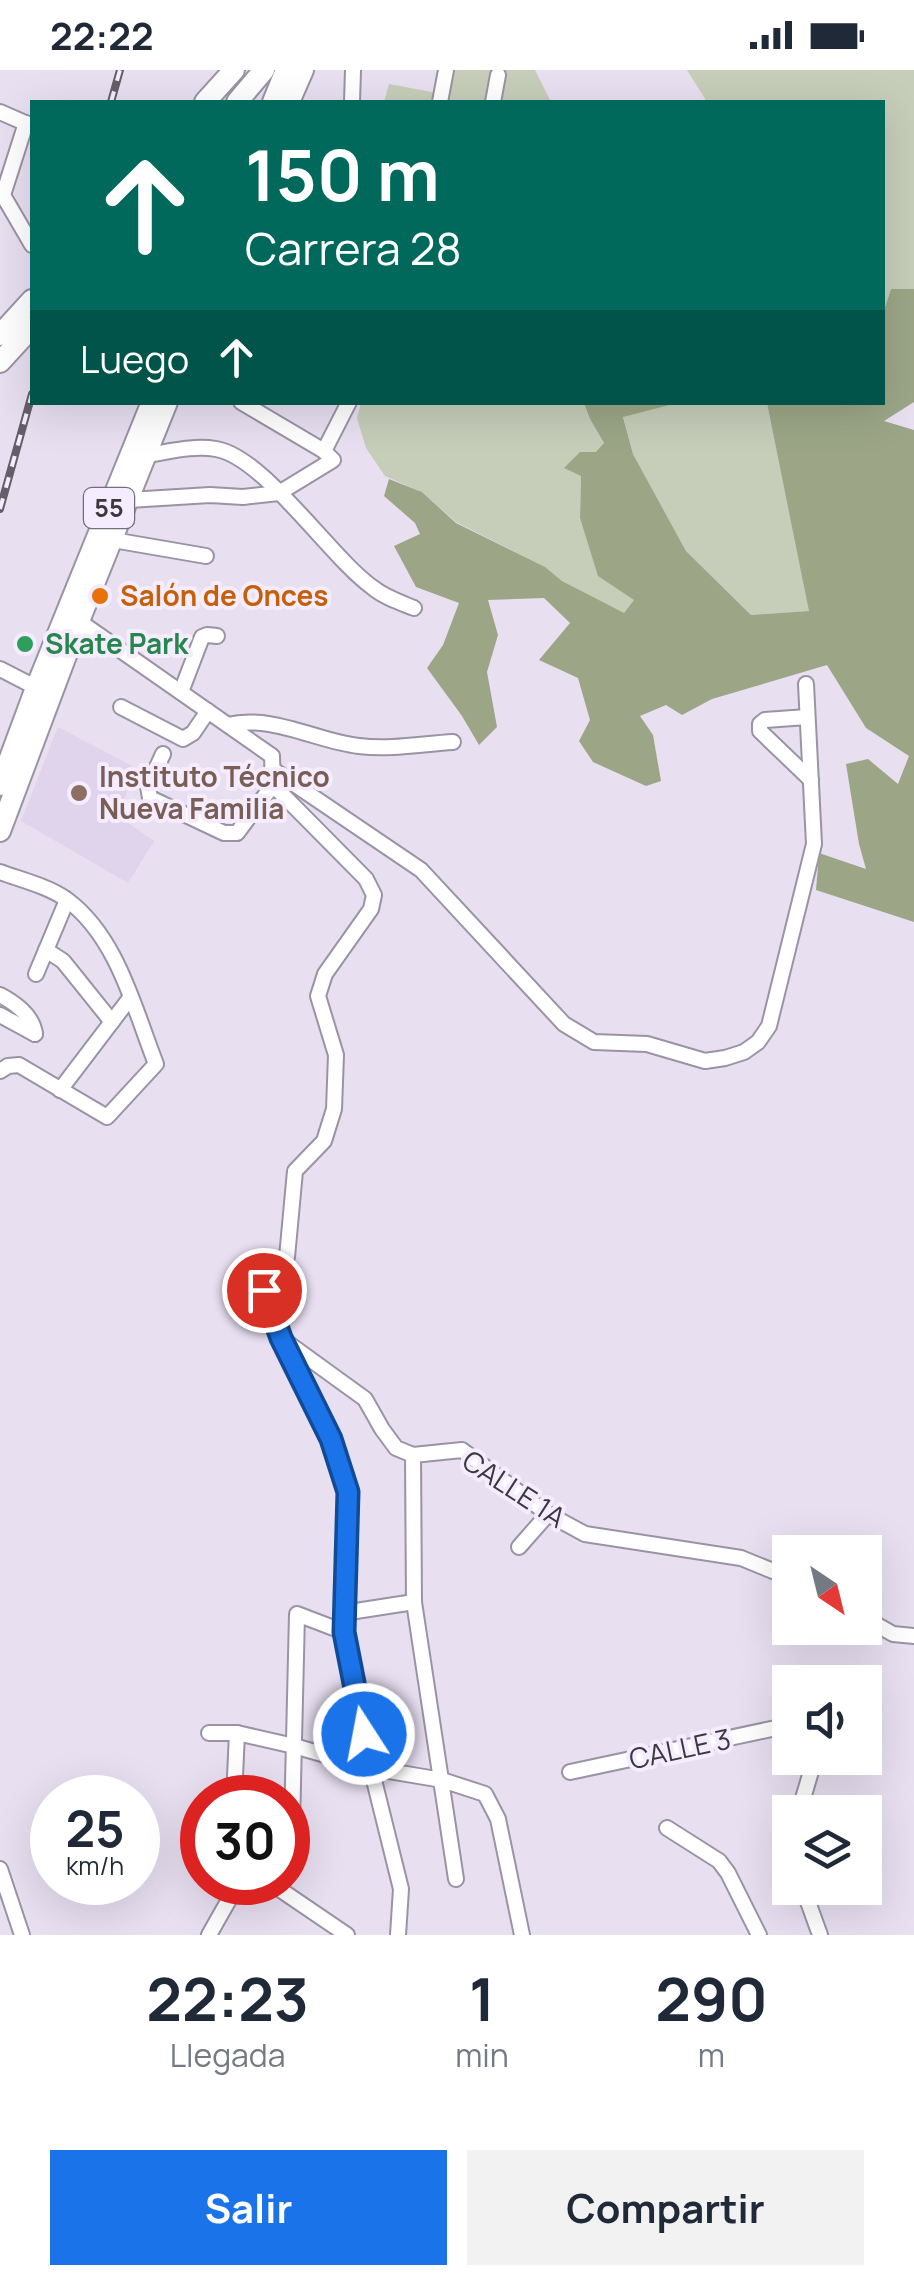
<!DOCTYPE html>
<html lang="es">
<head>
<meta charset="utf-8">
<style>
  body { margin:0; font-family:Manrope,sans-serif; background:#f2f2f3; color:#1f2937; height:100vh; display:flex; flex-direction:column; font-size:38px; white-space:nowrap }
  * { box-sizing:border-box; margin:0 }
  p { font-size:32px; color:#747a83 }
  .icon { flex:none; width:55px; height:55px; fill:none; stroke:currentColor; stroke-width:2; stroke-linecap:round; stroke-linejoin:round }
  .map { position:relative; height:1865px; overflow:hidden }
  .side { display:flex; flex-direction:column; background:#fff; flex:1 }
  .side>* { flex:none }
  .hud { position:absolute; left:30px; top:30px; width:855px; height:305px; border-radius:0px; box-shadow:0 10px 40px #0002; background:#00695c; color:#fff; overflow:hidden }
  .needle { width:65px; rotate:145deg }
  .tools { position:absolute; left:772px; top:1465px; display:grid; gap:20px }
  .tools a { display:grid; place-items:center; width:110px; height:110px; border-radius:0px; background:#fff; box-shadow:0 10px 40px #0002; font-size:50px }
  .speed { position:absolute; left:30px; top:1705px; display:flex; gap:20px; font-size:50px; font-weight:700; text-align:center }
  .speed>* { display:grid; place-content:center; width:130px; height:130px; border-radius:50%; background:#fff; box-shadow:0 10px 40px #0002; line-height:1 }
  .speed small { font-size:25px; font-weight:400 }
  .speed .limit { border:15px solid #d22; background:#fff; color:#111 }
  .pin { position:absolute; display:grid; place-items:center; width:85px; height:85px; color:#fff; margin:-42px; border:5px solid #fff; border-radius:50%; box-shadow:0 2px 10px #0007 }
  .me { position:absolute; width:110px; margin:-55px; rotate:349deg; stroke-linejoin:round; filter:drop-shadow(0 0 8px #0008) }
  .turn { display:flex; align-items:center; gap:35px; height:210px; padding:0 50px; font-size:45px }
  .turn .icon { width:130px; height:130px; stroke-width:2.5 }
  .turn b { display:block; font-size:70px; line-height:85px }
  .then { display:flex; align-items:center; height:95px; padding:0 50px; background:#0003; gap:20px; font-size:38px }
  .eta { display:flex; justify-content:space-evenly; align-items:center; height:170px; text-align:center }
  .eta b { font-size:60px; font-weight:700; line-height:70px }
  .primary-button { display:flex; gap:20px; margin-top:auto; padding:20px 50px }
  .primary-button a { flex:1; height:115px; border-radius:0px; background:#1a73e8; color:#fff; font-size:40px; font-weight:700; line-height:115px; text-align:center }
  .primary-button a+a { background:#f2f2f3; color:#1f2937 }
  .status { display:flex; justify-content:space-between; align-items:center; height:70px; padding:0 50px; background:#fff; direction:ltr }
  .status svg { height:28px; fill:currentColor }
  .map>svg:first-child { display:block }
  .built { fill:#e0d4ed }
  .green { fill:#c6cdb9 }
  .forest { fill:#9ca687 }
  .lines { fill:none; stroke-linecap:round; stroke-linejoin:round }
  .minor-casing { stroke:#9b93a4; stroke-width:18 }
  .highway-casing { stroke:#9b93a4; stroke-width:24 }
  .minor { stroke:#fff; stroke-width:14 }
  .highway { stroke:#fff; stroke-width:20 }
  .rail-casing { stroke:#635e68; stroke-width:8 }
  .rail { stroke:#f5ecff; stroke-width:4; stroke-dasharray:11; stroke-linecap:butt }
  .route-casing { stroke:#114b97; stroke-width:25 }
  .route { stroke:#1a73e8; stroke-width:18 }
  .food-dot { fill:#e8710a; stroke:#f5ecff; stroke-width:4 }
  .leisure-dot { fill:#2e9e5b; stroke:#f5ecff; stroke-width:4 }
  .education-dot { fill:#8d6e63; stroke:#f5ecff; stroke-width:4 }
  .labels { text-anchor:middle; stroke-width:8; stroke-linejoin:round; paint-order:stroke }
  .shield { fill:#f5ecff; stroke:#736e79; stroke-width:2.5 }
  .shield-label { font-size:25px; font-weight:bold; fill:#3b383f }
  .food-label { font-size:28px; font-weight:bold; fill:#c56008; stroke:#f5ecff; text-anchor:start }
  .leisure-label { font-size:28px; font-weight:bold; fill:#27864d; stroke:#f5ecff; text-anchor:start }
  .education-label { font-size:28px; font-weight:bold; fill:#785e54; stroke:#f5ecff; text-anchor:start }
  .street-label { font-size:28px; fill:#3b383f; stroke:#f5ecff }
</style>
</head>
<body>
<div class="status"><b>22:22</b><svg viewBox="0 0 49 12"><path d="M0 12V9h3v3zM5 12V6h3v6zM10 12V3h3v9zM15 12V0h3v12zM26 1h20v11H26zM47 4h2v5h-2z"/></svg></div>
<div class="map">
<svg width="914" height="1865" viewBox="0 0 914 1865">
  <rect width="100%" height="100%" fill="#e8dff1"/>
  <path class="built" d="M58 657 136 698 118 746 154 771 128 813 21 751Z"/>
  <g class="green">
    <path d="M443 0H535L551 32H384L389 14 437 23Z"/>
    <path d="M680 0H914V219H891L883 243 882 32H707L687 0Z"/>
    <path d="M361 333H584L590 349 604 373 581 406 580 448 587 468 634 530 624 544 562 511 544 497 456 452 422 422 385 406 366 378 357 348Z"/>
    <path d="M677 333H767L810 541 751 545 686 481 633 384 623 346Z"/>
  </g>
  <path class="forest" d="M891 219H914V332L884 351 914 360V852L816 820 819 783 866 799 859 774 846 694 868 689 898 714 909 686 866 658 827 595 712 629 682 645 666 635 640 646 653 665 661 711 646 716 593 692 579 671 590 650 578 608 539 590 570 553 544 528 488 530 498 565 487 602 497 657 479 675 462 646 427 598 443 575 459 533 416 517 394 476 420 464 415 453 384 426 389 409 422 422 456 453 545 497 562 511 624 543 634 530 598 506 580 448 581 406 564 398 580 382H596L604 373 590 349 584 333H677L623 347 633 384 686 481 751 545 809 541 767 333 882 332 883 243Z"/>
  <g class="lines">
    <defs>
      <g id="minor">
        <path d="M352 32 353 0"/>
        <path d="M440 32 446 0"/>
        <path d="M493 32 498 5"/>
        <path d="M0 42 32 56"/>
        <path d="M0 120 32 175"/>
        <path d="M3 125 26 53"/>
        <path d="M324 381 349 332"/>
        <path d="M146 385C168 382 193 375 216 379 264 387 330 487 372 517 384 527 399 532 414 538"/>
        <path d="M129 430 210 425 243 427 279 423 333 390 324 381 241 332"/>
        <path d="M113 470 206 486"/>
        <path d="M73 547 272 686 273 715 366 809 374 825 371 839 325 904 318 926 336 985 334 1039 324 1071 295 1101 287 1187 264 1220 281 1268 331 1369 348 1422 344 1562 371 1698 401 1819 398 1865"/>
        <path d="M0 599 41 620"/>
        <path d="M181 622 202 567 207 565 217 566"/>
        <path d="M121 637 183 669 193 663 208 641"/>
        <path d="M807 647 765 650 760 654V661L811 710"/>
        <path d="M228 655C271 644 316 671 359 676 389 680 422 674 453 672"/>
        <path d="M163 684 148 717 150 728 224 763H237L273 715"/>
        <path d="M272 699 421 800 564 954 594 972 647 974 705 991 725 988 744 982 758 972 769 956 814 774 806 614"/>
        <path d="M0 802C22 810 47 816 66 829 117 866 134 938 156 994L107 1047 19 995 8 996 0 1001"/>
        <path d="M46 880 63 891 112 952"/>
        <path d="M36 904 67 830"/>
        <path d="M0 925C15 933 33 946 35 964"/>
        <path d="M0 945 35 964"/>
        <path d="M60 1020 130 928"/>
        <path d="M285 1271 365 1329 382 1359 396 1378 413 1385 462 1380 548 1444 585 1464 741 1488 790 1508"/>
        <path d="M413 1385 414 1532 456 1809"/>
        <path d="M519 1477 548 1444"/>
        <path d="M343 1543 414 1532"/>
        <path d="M865 1548 893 1564 914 1566"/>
        <path d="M209 1663H237L294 1676 371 1698 442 1710 485 1724 498 1749 522 1865"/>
        <path d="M570 1702 790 1655"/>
        <path d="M234 1728 237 1663"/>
        <path d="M799 1742 815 1688"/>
        <path d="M667 1758 719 1791 728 1803 759 1865"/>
        <path d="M192 1765 202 1772"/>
        <path d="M0 1799 22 1865"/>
        <path d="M288 1802 291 1798 297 1544 344 1562"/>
        <path d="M269 1812 347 1865"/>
        <path d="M803 1818 820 1865"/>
        <path d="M209 1865 239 1812"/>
      </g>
      <g id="highway">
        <path d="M205 32 234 0"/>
        <path d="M237 32 264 0"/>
        <path d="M273 32 286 0"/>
        <path d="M289 32 303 0"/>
        <path d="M0 265 32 230"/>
        <path d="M0 292 32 257"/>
        <path d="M0 715 36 618 152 332"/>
        <path d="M0 761 79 551 167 332"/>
      </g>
    </defs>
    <use href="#minor" class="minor-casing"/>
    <use href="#highway" class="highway-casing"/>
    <use href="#minor" class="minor"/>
    <use href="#highway" class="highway"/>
    <defs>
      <g id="rail">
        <path d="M111 32 120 0"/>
        <path d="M0 439 32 324"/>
      </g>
    </defs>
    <use href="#rail" class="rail-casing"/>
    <use href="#rail" class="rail"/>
  </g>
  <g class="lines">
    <defs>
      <path id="route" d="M264 1220 281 1268 331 1369 348 1422 344 1562 364 1664"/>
    </defs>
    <use href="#route" class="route-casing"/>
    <use href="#route" class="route"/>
  </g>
  <circle class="food-dot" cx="100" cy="526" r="10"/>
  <circle class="leisure-dot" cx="25" cy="574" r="10"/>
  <circle class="education-dot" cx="79" cy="723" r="10"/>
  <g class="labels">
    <rect class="shield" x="84" y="418" width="50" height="40" rx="8"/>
    <g class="shield-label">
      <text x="109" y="447">55</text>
    </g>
    <g class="food-label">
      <text x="120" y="536">Salón de Onces</text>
    </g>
    <g class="leisure-label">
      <text x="45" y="584">Skate Park</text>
    </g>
    <g class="education-label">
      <text x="99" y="717">Instituto Técnico<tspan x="99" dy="32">Nueva Familia</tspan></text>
    </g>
    <g class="street-label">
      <text transform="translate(514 1419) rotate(33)" y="10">CALLE 1A</text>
      <text transform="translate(680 1679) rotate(-12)" y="10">CALLE 3</text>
    </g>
  </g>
</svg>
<div class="tools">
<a><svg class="needle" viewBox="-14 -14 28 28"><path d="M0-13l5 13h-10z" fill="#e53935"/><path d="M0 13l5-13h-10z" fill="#747a83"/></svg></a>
<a><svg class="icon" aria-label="sound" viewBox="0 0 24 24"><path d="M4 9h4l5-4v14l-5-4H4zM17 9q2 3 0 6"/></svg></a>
<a><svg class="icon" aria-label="layers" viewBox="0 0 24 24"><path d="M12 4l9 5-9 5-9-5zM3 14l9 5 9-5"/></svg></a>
</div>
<div class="speed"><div>25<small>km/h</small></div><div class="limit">30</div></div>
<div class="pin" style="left:264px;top:1220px;background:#d93025"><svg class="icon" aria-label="arrive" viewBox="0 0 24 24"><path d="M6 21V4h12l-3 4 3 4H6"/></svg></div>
<svg class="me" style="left:364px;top:1664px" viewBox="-20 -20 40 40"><circle r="17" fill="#1a73e8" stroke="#fff" stroke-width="3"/><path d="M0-11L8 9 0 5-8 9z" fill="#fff"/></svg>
<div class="hud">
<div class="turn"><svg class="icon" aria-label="ahead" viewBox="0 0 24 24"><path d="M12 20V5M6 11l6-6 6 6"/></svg><div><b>150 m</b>Carrera 28</div></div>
<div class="then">Luego<svg class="icon" aria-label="ahead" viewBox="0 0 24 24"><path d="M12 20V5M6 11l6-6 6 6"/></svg></div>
</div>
</div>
<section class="side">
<div class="eta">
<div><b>22:23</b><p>Llegada</p></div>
<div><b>1</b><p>min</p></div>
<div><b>290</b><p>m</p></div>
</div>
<div class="primary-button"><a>Salir</a><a>Compartir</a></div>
</section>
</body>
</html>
